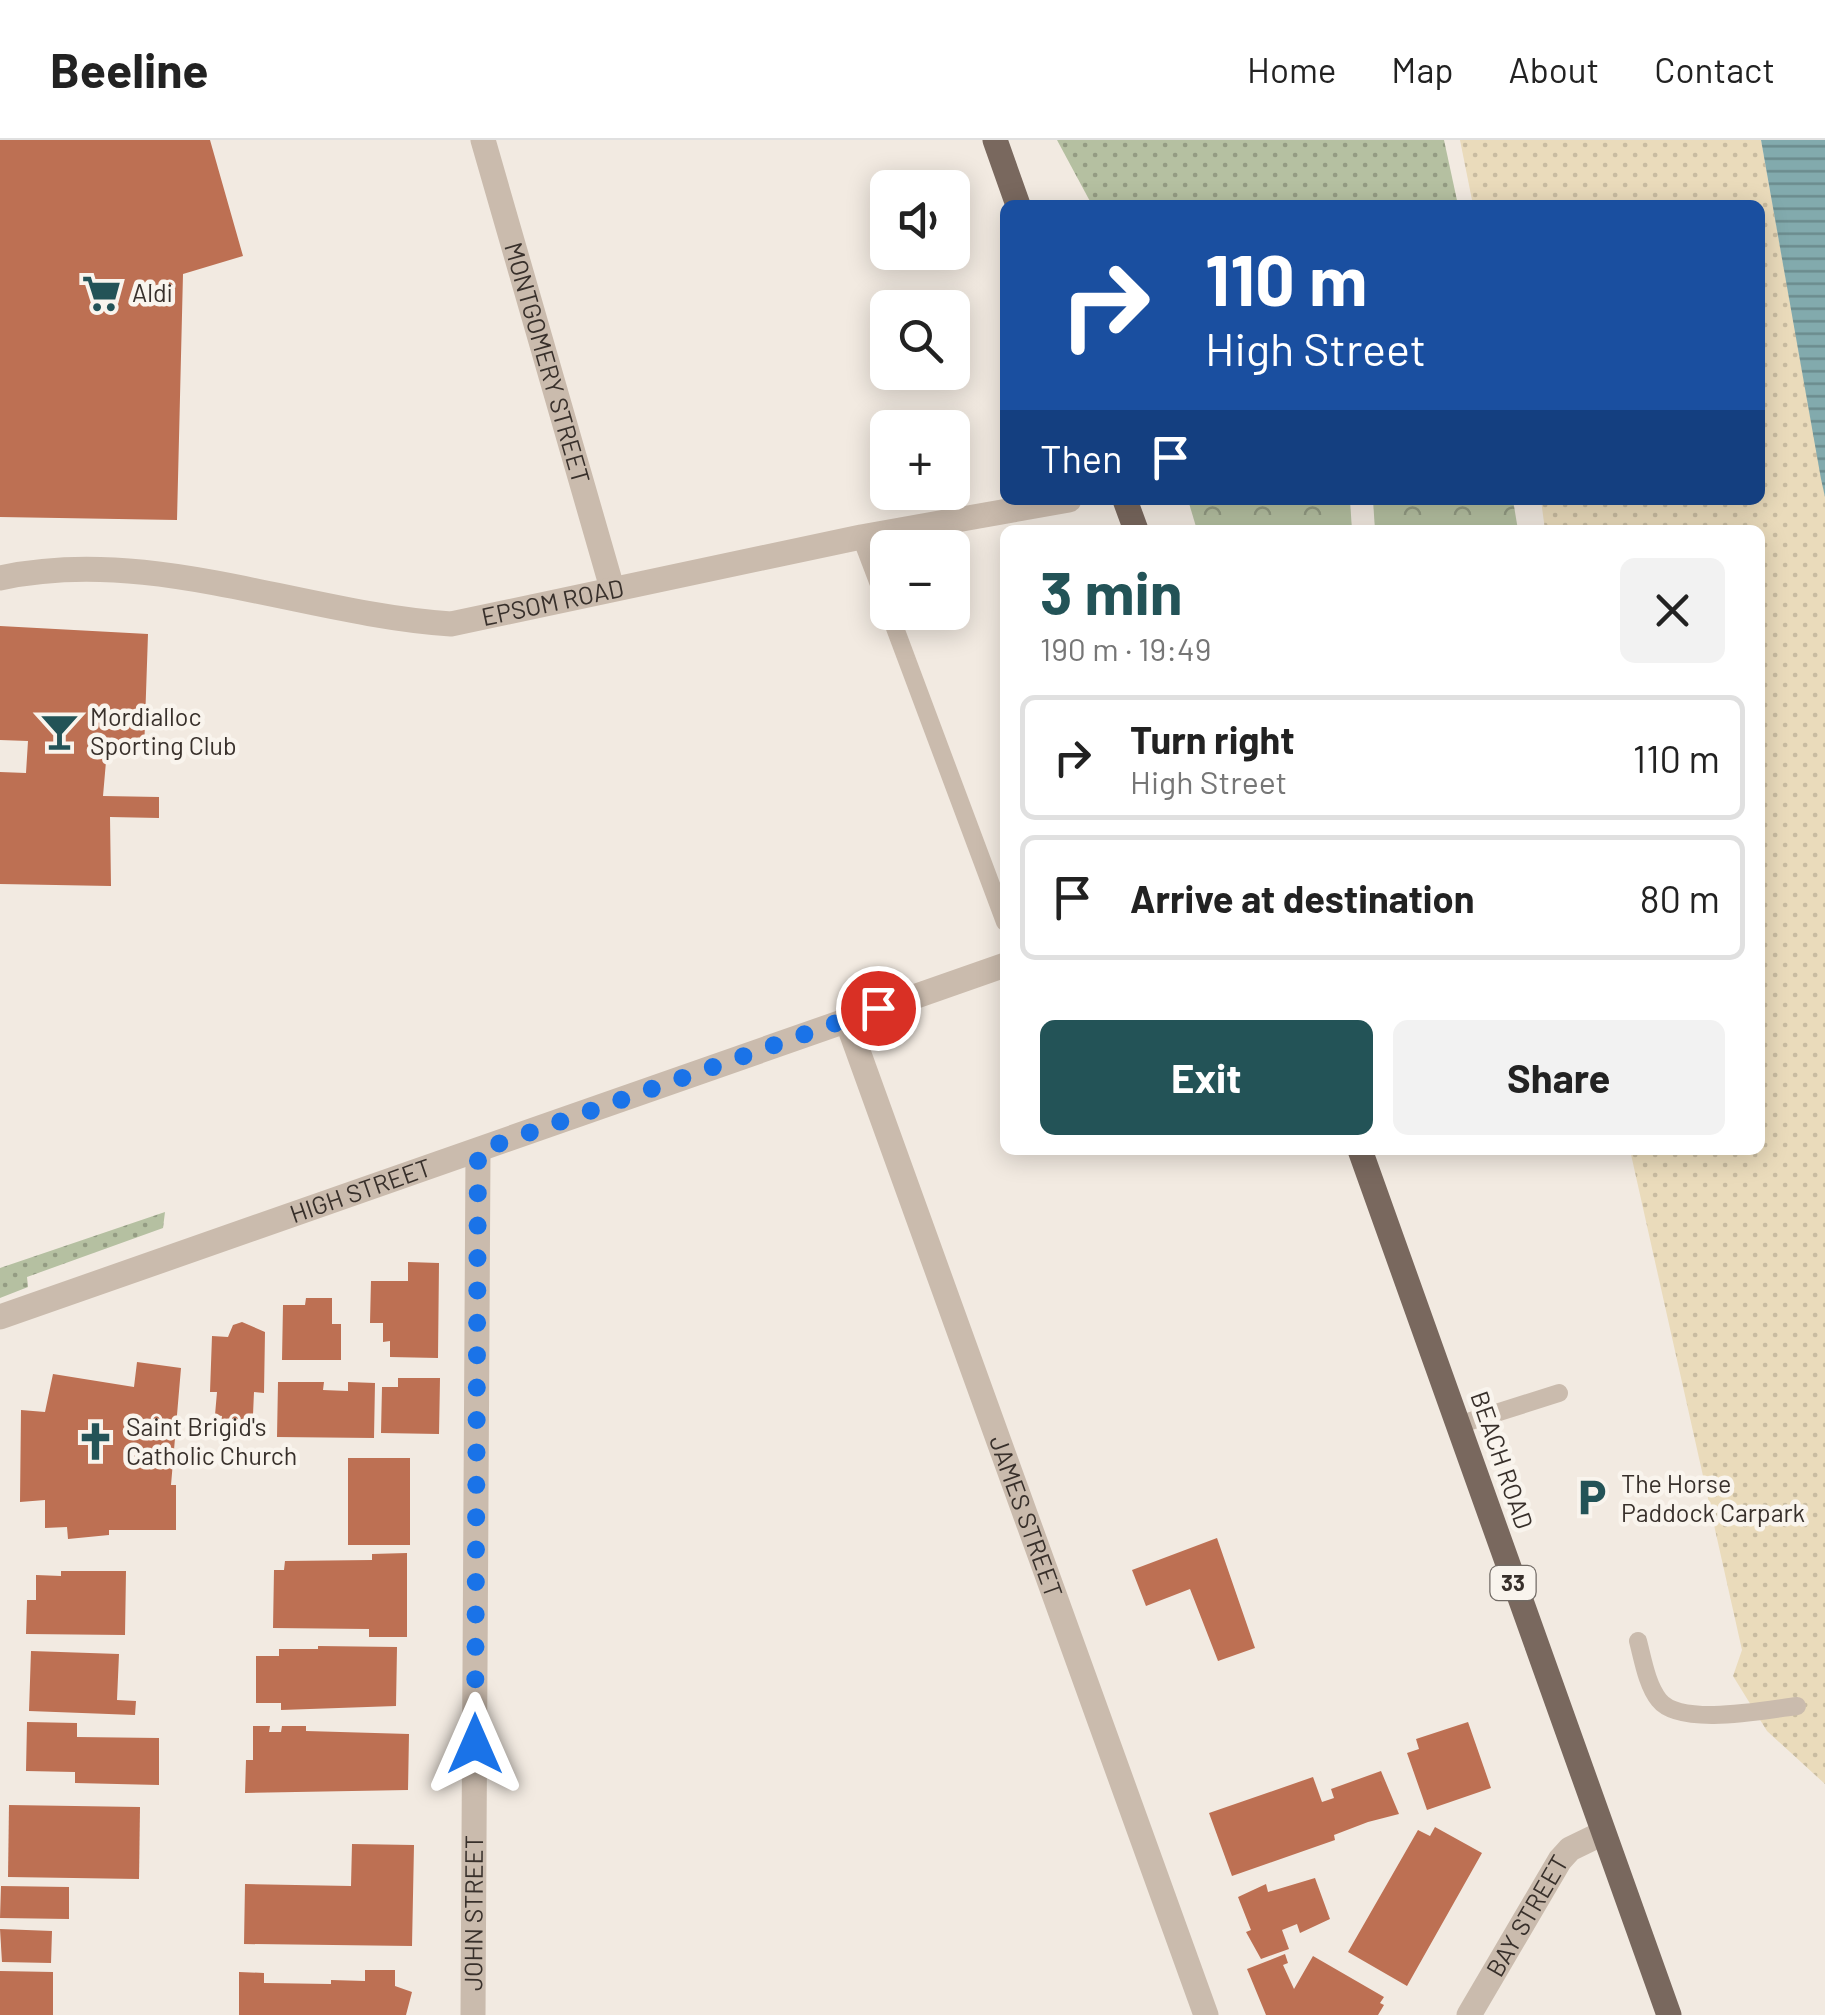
<!DOCTYPE html>
<html lang="en">
<head>
<meta charset="utf-8">
<style>
  body { margin:0; font-family:Barlow,sans-serif; background:#f2f2f2; color:#222; height:100vh; display:flex; flex-direction:column; font-size:38px; white-space:nowrap }
  * { box-sizing:border-box; margin:0 }
  p { font-size:32px; color:#767676 }
  .icon { flex:none; width:55px; height:55px; fill:none; stroke:currentColor; stroke-width:2; stroke-linecap:round; stroke-linejoin:round }
  .map { position:relative; flex:1; overflow:hidden }
  .panel { position:absolute; left:1000px; top:385px; width:765px; height:630px; display:flex; flex-direction:column; background:#fff; border-radius:15px; box-shadow:0 5px 25px #0003 }
  .panel>* { flex:none }
  .top-card { position:absolute; left:1000px; top:60px; width:765px; height:305px; border-radius:15px; box-shadow:0 5px 25px #0003; background:#1a4fa0; color:#fff; overflow:hidden }
  .controls { position:absolute; left:870px; top:30px; display:grid; gap:20px }
  .controls a { display:grid; place-items:center; width:100px; height:100px; border-radius:15px; background:#fff; box-shadow:0 5px 25px #0003; font-size:50px }
  .pin { position:absolute; display:grid; place-items:center; width:85px; height:85px; color:#fff; margin:-42px; border:5px solid #fff; border-radius:50%; box-shadow:0 2px 10px #0007 }
  .me { position:absolute; width:110px; margin:-55px; rotate:0deg; stroke-linejoin:round; filter:drop-shadow(0 0 8px #0008) }
  .turn { display:flex; align-items:center; gap:35px; height:210px; padding:0 40px; font-size:45px }
  .turn .icon { width:130px; height:130px; stroke-width:2.5 }
  .turn b { display:block; font-size:70px; line-height:85px }
  .then { display:flex; align-items:center; height:95px; padding:0 40px; background:#0003; gap:20px; font-size:38px }
  .round { display:grid; place-items:center; flex:none; width:105px; height:105px; border-radius:15px; background:#f2f2f2 }
  .headline { display:flex; align-items:center; justify-content:space-between; height:170px; padding:0 40px }
  h1 { font-size:60px; font-weight:700; line-height:75px; color:#235357 }
  .action { display:flex; gap:20px; margin-top:auto; padding:20px 40px }
  .action a { flex:1; height:115px; border-radius:15px; background:#235357; color:#fff; font-size:40px; font-weight:700; line-height:115px; text-align:center }
  .action a+a { background:#f2f2f2; color:#222 }
  ul { padding:0; list-style:none }
  li { display:flex; align-items:center; gap:30px; height:125px; margin:0 20px 15px; padding:0 20px; border:5px solid #e0e0e0; border-radius:15px }
  li div { flex:1 }
  li b { display:block; font-size:38px }
  li em { font-style:normal }
  header { display:flex; align-items:center; gap:60px; box-sizing:border-box; height:140px; padding:0 50px; background:#fff; border-bottom:2px solid #e0e0e0 }
  header strong { font-size:48px }
  nav { display:flex; gap:55px; margin-inline-start:auto; font-size:35px }
  .map>svg:first-child { display:block }
  .grass { fill:url(#grass-dots) }
  .forest { fill:url(#forest-crowns) }
  .sand { fill:url(#sand-dots) }
  .water { fill:url(#water-rules) }
  .building { fill:#bd7053 }
  .lines { fill:none; stroke-linecap:round; stroke-linejoin:round }
  .lane { stroke:#cabbad; stroke-width:18 }
  .street { stroke:#cabbad; stroke-width:25 }
  .primary { stroke:#79685e; stroke-width:25 }
  .route { stroke:#1a73e8; stroke-width:18; stroke-dasharray:0 32.4 }
  .labels { text-anchor:middle; stroke-width:9; stroke-linejoin:round; paint-order:stroke }
  .shield { fill:#f9f4ed; stroke:#726b65; stroke-width:2.5 }
  .shield-label { font-size:22px; font-weight:bold; fill:#38302b }
  .poi-label { font-size:25px; fill:#38302b; stroke:#f9f4ed; text-anchor:start }
  .street-label { font-size:25px; fill:#38302b; stroke:#f9f4ed }
</style>
</head>
<body>
<header>
<strong>Beeline</strong>
<nav><a>Home</a><a>Map</a><a>About</a><a>Contact</a></nav>
</header>
<div class="map">
<svg width="1825" height="1875" viewBox="0 0 1825 1875">
  <defs>
    <pattern id="grass-dots" width="8" height="8" patternUnits="userSpaceOnUse" patternTransform="scale(2.5)"><rect width="8" height="8" fill="#b5c0a1"/><path d="M2 2h.1M6 6h.1" fill="none" stroke="#949c83" stroke-width="1.8" stroke-linecap="round"/></pattern>
    <pattern id="forest-crowns" width="20" height="18" patternUnits="userSpaceOnUse" patternTransform="scale(2.5)"><rect width="20" height="18" fill="#b5c0a1"/><path d="M2 6a3 3 0 1 1 6 0M12 15a3 3 0 1 1 6 0" fill="none" stroke="#949c83"/></pattern>
    <pattern id="sand-dots" width="8" height="8" patternUnits="userSpaceOnUse" patternTransform="scale(2.5)"><rect width="8" height="8" fill="#eadbbb"/><path d="M2 2h.1M6 6h.1" fill="none" stroke="#c9bca1" stroke-width="1.8" stroke-linecap="round"/></pattern>
    <pattern id="water-rules" width="6" height="5" patternUnits="userSpaceOnUse" patternTransform="scale(2.5)"><rect width="6" height="5" fill="#82aaad"/><path d="M0 2.5h6" fill="none" stroke="#6b8b8d"/></pattern>
  </defs>
  <rect width="100%" height="100%" fill="#f2eae1"/>
  <g class="grass">
    <path d="M1057 0H1444L1458 65H1092Z"/>
    <path d="M165 1072 163 1088 27 1137 28 1147 0 1158V1128Z"/>
  </g>
  <g class="forest">
    <path d="M1188 360H1350L1352 390H1197Z"/>
    <path d="M1373 360H1513L1518 390H1375Z"/>
  </g>
  <path class="sand" d="M1460 0H1761L1825 357V1644L1767 1591 1733 1536 1742 1510 1630 1010H1760V390H1545L1541 360H1760V65H1473Z"/>
  <path class="water" d="M1761 0H1825V357L1821 339Z"/>
  <g class="building">
    <path d="M0 0H210L243 116 183 134 177 380 0 377Z"/>
    <path d="M0 486 148 494 144 612 107 610 103 656 159 657V678L110 677 111 746 0 744V632L26 633 28 601 0 600Z"/>
    <path d="M408 1122 439 1123 438 1218 390 1217V1201L383 1202V1183H370L371 1141H408Z"/>
    <path d="M306 1158H332V1184H341V1220H282L283 1165H305Z"/>
    <path d="M242 1182 265 1192 264 1253 254 1252 252 1297H220L222 1276 215 1275 217 1252H210L212 1196 228 1197 233 1185Z"/>
    <path d="M137 1222 181 1228 171 1345H176V1390H109V1395L68 1399 67 1387 45 1388V1360L20 1362 21 1270 45 1272 53 1234 134 1247Z"/>
    <path d="M398 1238H440L439 1294 381 1293 382 1247H398Z"/>
    <path d="M278 1242H324L323 1250 348 1251V1242L375 1243 374 1298 277 1297Z"/>
    <rect x="348" y="1318" width="62" height="87"/>
    <path d="M1217 1398 1255 1508 1218 1521 1190 1449 1146 1466 1132 1430Z"/>
    <path d="M407 1413V1497H369V1489L273 1488 274 1430H284L285 1421 372 1420V1414Z"/>
    <path d="M61 1431H126L125 1495 26 1494 27 1460H36V1435L61 1436Z"/>
    <path d="M318 1506 397 1507 396 1566 281 1570V1563H256V1516H279V1509H318Z"/>
    <path d="M31 1511 119 1514 117 1560 136 1561 135 1575 29 1571Z"/>
    <path d="M27 1582 77 1583V1597L159 1598V1645L75 1643V1632L26 1631Z"/>
    <path d="M1468 1582 1491 1648 1427 1670 1407 1613 1419 1609 1416 1599Z"/>
    <path d="M253 1586H270L269 1592H281L282 1586H306V1591L409 1594 408 1650 245 1653 246 1620H253Z"/>
    <path d="M1381 1631 1399 1674 1368 1682 1334 1695 1335 1700 1232 1736 1209 1673 1313 1637 1322 1662 1334 1658 1331 1649Z"/>
    <path d="M9 1665 140 1667 139 1739 8 1737Z"/>
    <path d="M1435 1687 1482 1713 1407 1846 1348 1812 1418 1690 1430 1696Z"/>
    <path d="M352 1704 414 1705 412 1806 244 1804 245 1744 351 1746Z"/>
    <path d="M1315 1738 1330 1779 1300 1793 1297 1784 1282 1790 1289 1809 1261 1819 1246 1792 1251 1790 1238 1757 1266 1744 1268 1752Z"/>
    <path d="M1 1746 69 1747V1779L0 1778Z"/>
    <path d="M0 1789 52 1791 51 1823 2 1822Z"/>
    <path d="M1285 1814 1288 1823 1283 1825 1294 1849 1313 1816 1384 1857 1380 1863 1384 1865 1378 1875H1266L1247 1829Z"/>
    <path d="M365 1830H395V1846L412 1852 406 1875H239V1832L264 1833V1843L331 1844V1840L365 1841Z"/>
    <path d="M0 1831 53 1832V1875H0Z"/>
  </g>
  <g class="lines">
    <g class="lane">
      <path d="M861 397 888 468"/>
      <path d="M889 472 1005 782"/>
      <path d="M1458 1285 1559 1253"/>
      <path d="M1638 1501C1643 1520 1647 1545 1659 1560 1680 1587 1766 1570 1797 1566"/>
    </g>
    <g class="street">
      <path id="s1" d="M483 0 612 448"/>
      <path id="s2" d="M0 438C150 405 302 474 451 484L861 397 1069 360"/>
      <path id="s3" d="M846 878 1206 1875"/>
      <path id="s4" d="M0 1177 1005 825"/>
      <path id="s5" d="M473 1875 478 1011"/>
      <path id="s6" d="M1469 1875 1560 1720 1570 1709 1603 1693"/>
    </g>
    <g class="primary">
      <path d="M995 0 1018 65"/>
      <path d="M1125 360 1136 390"/>
      <path d="M1360 1010 1669 1875"/>
    </g>
  </g>
  <g class="lines">
    <path class="route" d="M475 1604 478 1011 878 868"/>
  </g>
  <defs>
    <symbol id="supermarket-bare" viewBox="-9 -9 18 18"><path d="M-6-5.5h2.5l.6 2H6L4.5 2H-2.5L-4.4-4H-6ZM-1.5 3.2a1.3 1.3 0 1 0 .1 0ZM3 3.2a1.3 1.3 0 1 0 .1 0Z" fill="#235357" stroke="#f9f4ed" stroke-width="2.5" paint-order="stroke"/></symbol>
    <symbol id="bar-bare" viewBox="-9 -9 18 18"><path d="M-6-5H6L.8 .8V4.5H3.5V6h-7V4.5H-.8V.8Z" fill="#235357" stroke="#f9f4ed" stroke-width="2.5" paint-order="stroke"/></symbol>
    <symbol id="church-bare" viewBox="-9 -9 18 18"><path d="M-1.2-6h2.4v3.5h3.3v2.4h-3.3V6h-2.4V-.1h-3.3v-2.4h3.3Z" fill="#235357" stroke="#f9f4ed" stroke-width="2.5" paint-order="stroke"/></symbol>
    <symbol id="parking-bare" viewBox="-9 -9 18 18"><path d="M-3.5-5.5H1a3.5 3.5 0 0 1 0 7H-1V5.5H-3.5ZM-1-3.4V-.6H.8a1.4 1.4 0 0 0 0-2.8Z" fill="#235357" stroke="#f9f4ed" stroke-width="2.5" paint-order="stroke"/></symbol>
  </defs>
  <g fill-rule="evenodd">
    <use href="#supermarket-bare" x="74" y="126" width="55" height="55"/>
    <use href="#bar-bare" x="32" y="564" width="55" height="55"/>
    <use href="#church-bare" x="68" y="1274" width="55" height="55"/>
    <use href="#parking-bare" x="1564" y="1330" width="55" height="55"/>
  </g>
  <g class="labels">
    <rect class="shield" x="1490.5" y="1426" width="45" height="34" rx="8"/>
    <g class="shield-label">
      <text x="1513" y="1451">33</text>
    </g>
    <g class="poi-label">
      <text x="132" y="162">Aldi</text>
      <text x="90" y="586">Mordialloc<tspan x="90" dy="29">Sporting Club</tspan></text>
      <text x="126" y="1296">Saint Brigid's<tspan x="126" dy="29">Catholic Church</tspan></text>
      <text x="1621" y="1353">The Horse<tspan x="1621" dy="29">Paddock Carpark</tspan></text>
    </g>
    <g class="street-label">
      <text dy="9" stroke="none"><textPath href="#s1" startOffset="232">MONTGOMERY STREET</textPath></text>
      <text dy="9" stroke="none"><textPath href="#s2" startOffset="560">EPSOM ROAD</textPath></text>
      <text dy="9" stroke="none"><textPath href="#s4" startOffset="382">HIGH STREET</textPath></text>
      <text transform="translate(1502 1320) rotate(71)" y="9">BEACH ROAD</text>
      <text dy="9" stroke="none"><textPath href="#s3" startOffset="530">JAMES STREET</textPath></text>
      <text dy="9" stroke="none"><textPath href="#s5" startOffset="102">JOHN STREET</textPath></text>
      <text dy="9" stroke="none"><textPath href="#s6" startOffset="115">BAY STREET</textPath></text>
    </g>
  </g>
</svg>
<div class="controls">
<a><svg class="icon" aria-label="sound" viewBox="0 0 24 24"><path d="M4 9h4l5-4v14l-5-4H4zM17 9q2 3 0 6"/></svg></a>
<a><svg class="icon" aria-label="search" viewBox="0 0 24 24"><circle cx="10" cy="10" r="6"/><path d="M15 15l6 6"/></svg></a>
<a>+</a>
<a>−</a>
</div>
<div class="pin" style="left:878px;top:868px;background:#d93025"><svg class="icon" aria-label="arrive" viewBox="0 0 24 24"><path d="M6 21V4h12l-3 4 3 4H6"/></svg></div>
<svg class="me" style="left:475px;top:1604px" viewBox="-20 -20 40 40"><path d="M0-17L14 15 0 8-14 15z" fill="#1a73e8" stroke="#fff" stroke-width="4"/></svg>
<div class="top-card">
<div class="turn"><svg class="icon" aria-label="right" viewBox="0 0 24 24"><path d="M7 20v-9h11M14 6l5 5-5 5"/></svg><div><b>110 m</b>High Street</div></div>
<div class="then">Then<svg class="icon" aria-label="arrive" viewBox="0 0 24 24"><path d="M6 21V4h12l-3 4 3 4H6"/></svg></div>
</div>
<section class="panel">
<div class="headline"><div><h1>3 min</h1><p>190 m · 19:49</p></div><a class="round"><svg class="icon" aria-label="close" viewBox="0 0 24 24"><path d="M6 6l12 12M18 6L6 18"/></svg></a></div>
<ul>
<li><svg class="icon" aria-label="right" viewBox="0 0 24 24"><path d="M7 20v-9h11M14 6l5 5-5 5"/></svg><div><b>Turn right</b><p>High Street</p></div><em>110 m</em></li>
<li><svg class="icon" aria-label="arrive" viewBox="0 0 24 24"><path d="M6 21V4h12l-3 4 3 4H6"/></svg><div><b>Arrive at destination</b></div><em>80 m</em></li>
</ul>
<div class="action"><a>Exit</a><a>Share</a></div>
</section>
</div>
</body>
</html>
